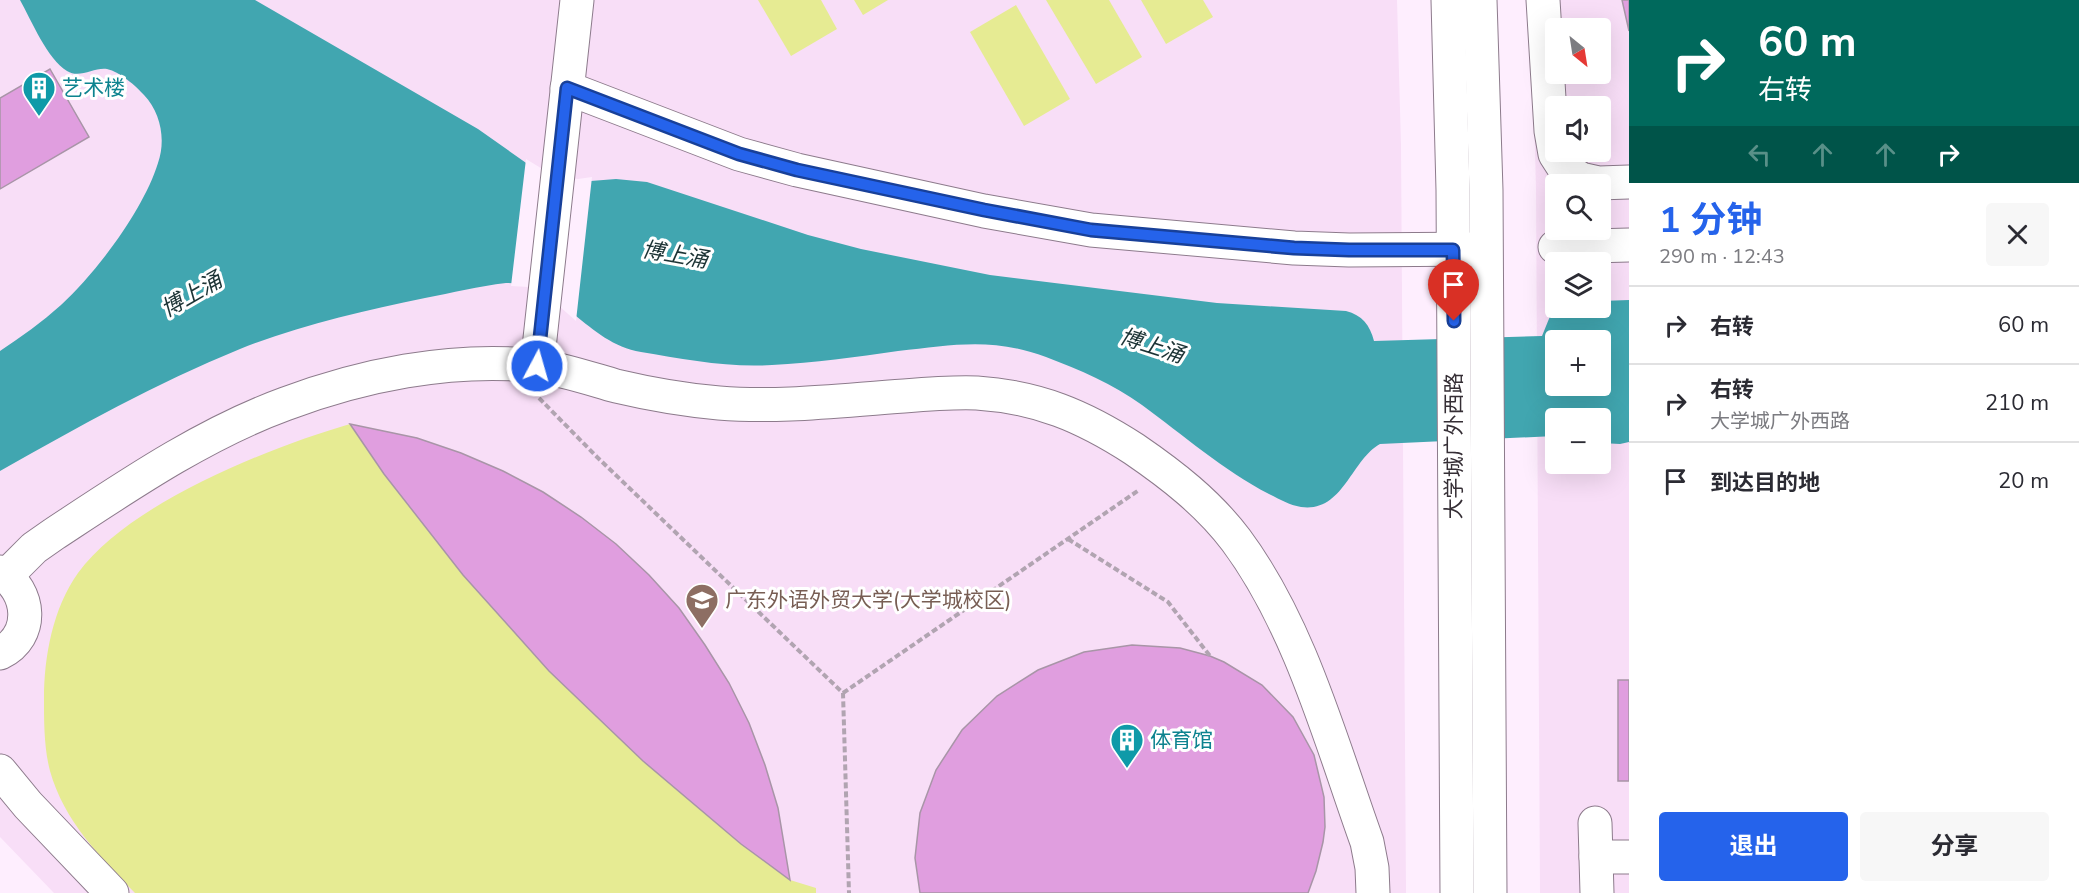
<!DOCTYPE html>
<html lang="zh">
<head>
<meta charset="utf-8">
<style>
  body { margin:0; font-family:"Nunito Sans","Noto Sans SC",sans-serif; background:#f7f7f7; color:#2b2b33; height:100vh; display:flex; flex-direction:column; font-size:22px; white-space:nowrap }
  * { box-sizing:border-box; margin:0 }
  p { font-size:20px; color:#7c7c81 }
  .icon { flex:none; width:33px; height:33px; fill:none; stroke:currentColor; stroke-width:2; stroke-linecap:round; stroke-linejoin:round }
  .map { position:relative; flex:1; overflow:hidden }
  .drawer { display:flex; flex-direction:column; background:#fff; width:450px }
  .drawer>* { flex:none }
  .guide { background:#00695c; color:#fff; overflow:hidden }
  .needle { width:39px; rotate:150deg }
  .tools { position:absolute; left:1545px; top:18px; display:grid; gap:12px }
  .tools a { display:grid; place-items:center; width:66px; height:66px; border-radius:6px; background:#fff; box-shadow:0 6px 24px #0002; font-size:30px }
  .pin { position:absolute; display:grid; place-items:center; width:51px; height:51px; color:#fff; margin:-62px -26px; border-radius:50% 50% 50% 0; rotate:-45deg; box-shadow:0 0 6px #0007 }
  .pin .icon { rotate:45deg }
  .me { position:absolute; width:66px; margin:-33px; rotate:6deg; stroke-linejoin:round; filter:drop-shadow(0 0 4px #0008) }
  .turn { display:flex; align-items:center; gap:21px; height:126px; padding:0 30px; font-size:27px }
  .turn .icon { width:78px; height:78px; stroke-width:2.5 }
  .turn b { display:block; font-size:42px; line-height:51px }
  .lanes { display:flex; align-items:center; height:57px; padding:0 30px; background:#0003; justify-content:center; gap:30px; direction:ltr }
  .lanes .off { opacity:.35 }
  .round { display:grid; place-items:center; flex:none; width:63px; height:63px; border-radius:6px; background:#f7f7f7 }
  .summary { display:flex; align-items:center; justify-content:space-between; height:102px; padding:0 30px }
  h1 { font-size:36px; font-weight:700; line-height:45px; color:#2563eb }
  .action { display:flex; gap:12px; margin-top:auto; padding:12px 30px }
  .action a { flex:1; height:69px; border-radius:6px; background:#2563eb; color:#fff; font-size:24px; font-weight:700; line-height:69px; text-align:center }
  .action a+a { background:#f7f7f7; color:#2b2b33 }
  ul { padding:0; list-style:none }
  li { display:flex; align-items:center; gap:18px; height:78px; padding:0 30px; border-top:2px solid #e1e1e2 }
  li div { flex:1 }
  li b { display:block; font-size:22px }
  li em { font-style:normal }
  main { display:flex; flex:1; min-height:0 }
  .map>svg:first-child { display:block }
  .built { fill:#f8def7; fill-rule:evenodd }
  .green { fill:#e6eb93 }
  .water { fill:#41a6b0; fill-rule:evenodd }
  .pier { fill:#feeefe }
  .building { fill:#e09edf; stroke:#a895a7; stroke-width:1.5 }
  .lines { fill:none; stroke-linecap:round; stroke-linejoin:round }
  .minor-casing { stroke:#8d7b8c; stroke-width:35 }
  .major-casing { stroke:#8d7b8c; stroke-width:35 }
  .path { stroke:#b1a4b1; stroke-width:4; stroke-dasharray:6 3; stroke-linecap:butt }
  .minor { stroke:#fff; stroke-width:33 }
  .major { stroke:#fff; stroke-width:33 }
  .route-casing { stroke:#184099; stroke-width:15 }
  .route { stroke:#2563eb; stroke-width:10 }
  .labels { text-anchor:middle; stroke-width:6; stroke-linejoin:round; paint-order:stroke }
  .culture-label { font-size:21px; fill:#0d838f; stroke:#fff; text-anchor:start }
  .street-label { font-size:21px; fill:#352e35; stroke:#fff }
  .education-label { font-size:21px; fill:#785e54; stroke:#fff; text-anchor:start }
  .water-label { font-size:22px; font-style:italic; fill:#1c3335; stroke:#fff }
</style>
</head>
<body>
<main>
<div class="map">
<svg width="1629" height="893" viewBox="0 0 1629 893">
  <rect width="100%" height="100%" fill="#feeefe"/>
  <g class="built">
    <path d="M0 0H1397L1401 146 1406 893H54L0 837Z"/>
    <path d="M1531 0H1629V893H1540L1536 189ZM1556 28H1600V74H1556ZM1556 106H1600V152H1556ZM1556 184H1600V230H1556ZM1556 262H1600V308H1556ZM1556 340H1600V386H1556ZM1556 418H1600V464H1556Z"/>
  </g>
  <g class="green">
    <path d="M758 0H821L837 29 791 56Z"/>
    <path d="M854 0H888L863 15Z"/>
    <path d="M1046 0H1109L1142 57 1096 84Z"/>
    <path d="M1141 0H1203L1213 17 1166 44Z"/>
    <path d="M1016 5 1070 99 1024 126 970 32Z"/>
    <path d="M350 424 384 474 463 575 549 671 643 761 741 844 790 880 816 888V893H135C100 857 64 821 50 771 44 748 44 722 44 699 44 656 53 608 78 573 129 503 268 448 350 424Z"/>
  </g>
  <path class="water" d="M20 0H255L478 129 539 172 578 182 616 179 647 182 808 235 861 249 990 275 1217 303 1346 311C1362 315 1370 325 1374 341L1542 336 1555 304 1556 308H1600L1601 301 1629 300V442L1620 444 1601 443 1600 418H1556L1555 436 1380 444C1351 460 1343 513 1301 507 1289 505 1279 499 1269 494 1223 470 1183 435 1142 405 1113 384 1080 370 1046 357 992 337 953 345 898 351 856 357 814 363 772 365 729 368 683 359 641 352 586 343 562 283 506 283 479 286 452 293 425 298 363 311 300 325 240 349 156 383 78 427 0 471V351C21 337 42 322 61 305 97 272 144 209 158 163 166 140 161 113 144 95 136 86 120 72 107 69 94 67 80 79 67 71 48 60 31 20 20 0ZM1556 340H1600V386H1556Z"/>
  <path class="pier" d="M526 159 554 176 578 179 592 177 576 321 551 299 529 287 511 286Z"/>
  <g class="building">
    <path d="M1622 0H1629V31Z"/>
    <path d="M50 69 89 137 0 189V98Z"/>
    <path d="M350 424 417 438 461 453 503 471 543 492 581 517 616 544 649 575 679 608 705 645 729 683 749 723 765 765 778 808 790 880 741 844 643 761 549 671 463 575 384 474Z"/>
    <path d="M1132 645 1180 648 1210 656 1224 662 1262 685 1293 717 1314 755 1324 797 1325 827 1323 842 1316 871 1308 893H920L915 858 920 813 936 770 962 730 997 696 1038 670 1084 652Z"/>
    <rect x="1618" y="680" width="11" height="101"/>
  </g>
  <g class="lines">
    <defs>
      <g id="minor">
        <path d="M1543 0 1551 131 1555 154 1564 168 1581 179 1599 183 1629 182"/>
        <path d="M567 88 739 154 797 170 984 211 1091 230 1294 248 1349 250 1483 249"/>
        <path d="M1555 247 1629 245"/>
        <path d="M537 366 577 0"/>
        <path d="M0 572C31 591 35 636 0 653"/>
        <path d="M6 576 34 548 54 534C127 486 203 434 285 404 362 375 448 358 530 365 559 368 588 378 616 386 650 394 684 400 719 403 781 408 843 400 904 396 928 394 953 392 977 393 1038 397 1083 416 1134 449 1172 475 1208 503 1236 540 1300 626 1331 742 1367 842L1372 868 1373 893"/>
        <path d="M0 771 28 805 112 893"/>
        <path d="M1595 823 1597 893"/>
        <path d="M1596 857H1629"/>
      </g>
      <g id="major">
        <path d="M1448 0 1453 190 1457 893"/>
        <path d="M1480 0 1486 190 1490 893"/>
      </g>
    </defs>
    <use href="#minor" class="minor-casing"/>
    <use href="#major" class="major-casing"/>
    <g class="path">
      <path d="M539 398 597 457 843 693 849 893"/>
      <path d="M1068 539 1168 602 1210 656"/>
      <path d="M843 693 1139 490"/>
    </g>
    <use href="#minor" class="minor"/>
    <use href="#major" class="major"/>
  </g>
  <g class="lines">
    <defs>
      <path id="route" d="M537 366 567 88 739 154 797 170 984 210 1091 230 1294 248 1349 250H1453L1454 321"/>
    </defs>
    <use href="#route" class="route-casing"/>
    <use href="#route" class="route"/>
  </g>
  <defs>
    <symbol id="building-pin" viewBox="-11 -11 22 30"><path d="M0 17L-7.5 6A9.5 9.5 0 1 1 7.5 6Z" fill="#0f9aa8" stroke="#fff"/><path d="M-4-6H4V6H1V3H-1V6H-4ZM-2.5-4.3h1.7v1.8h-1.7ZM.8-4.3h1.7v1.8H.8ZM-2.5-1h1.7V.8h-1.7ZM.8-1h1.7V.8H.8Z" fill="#fff"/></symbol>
    <symbol id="university-pin" viewBox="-11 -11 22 30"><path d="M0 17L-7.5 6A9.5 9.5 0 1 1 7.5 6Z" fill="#8d6e63" stroke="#fff"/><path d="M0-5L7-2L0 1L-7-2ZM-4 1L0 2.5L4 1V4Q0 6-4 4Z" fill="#fff"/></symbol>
  </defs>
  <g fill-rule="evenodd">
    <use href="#building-pin" x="20" y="69" width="38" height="52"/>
    <use href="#university-pin" x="683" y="581" width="38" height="52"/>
    <use href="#building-pin" x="1108" y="721" width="38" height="52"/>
  </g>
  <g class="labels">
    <g class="culture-label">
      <text x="62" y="95">艺术楼</text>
      <text x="1150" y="747">体育馆</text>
    </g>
    <g class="street-label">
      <text transform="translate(1454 446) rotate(-90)" y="7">大学城广外西路</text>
    </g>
    <g class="education-label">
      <text x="725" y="607">广东外语外贸大学(大学城校区)</text>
    </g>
    <g class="water-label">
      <text transform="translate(675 254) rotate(10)" y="8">博上涌</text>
      <text transform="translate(191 294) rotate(-30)" y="8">博上涌</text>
      <text transform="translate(1152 345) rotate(18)" y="8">博上涌</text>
    </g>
  </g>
</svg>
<div class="tools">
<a><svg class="needle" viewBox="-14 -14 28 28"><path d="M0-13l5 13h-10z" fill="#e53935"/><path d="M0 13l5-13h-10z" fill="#7c7c81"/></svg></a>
<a><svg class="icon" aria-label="sound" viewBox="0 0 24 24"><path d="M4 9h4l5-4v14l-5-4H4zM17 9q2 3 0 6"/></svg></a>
<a><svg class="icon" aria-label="search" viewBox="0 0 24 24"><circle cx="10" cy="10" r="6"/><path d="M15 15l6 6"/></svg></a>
<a><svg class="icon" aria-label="layers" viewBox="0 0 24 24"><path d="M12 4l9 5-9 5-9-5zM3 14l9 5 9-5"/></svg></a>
<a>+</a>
<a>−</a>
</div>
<div class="pin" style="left:1454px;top:321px;background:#d93025"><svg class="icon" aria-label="arrive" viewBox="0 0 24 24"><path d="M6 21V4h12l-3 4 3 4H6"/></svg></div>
<svg class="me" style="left:537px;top:366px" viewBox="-20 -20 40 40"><circle r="17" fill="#2563eb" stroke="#fff" stroke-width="3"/><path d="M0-11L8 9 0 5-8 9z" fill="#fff"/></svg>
</div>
<section class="drawer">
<div class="guide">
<div class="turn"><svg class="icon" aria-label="right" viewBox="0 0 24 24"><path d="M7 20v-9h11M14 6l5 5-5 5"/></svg><div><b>60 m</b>右转</div></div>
<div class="lanes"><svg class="icon off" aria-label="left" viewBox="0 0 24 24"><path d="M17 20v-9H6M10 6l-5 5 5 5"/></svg><svg class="icon off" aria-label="ahead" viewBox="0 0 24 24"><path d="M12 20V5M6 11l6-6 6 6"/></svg><svg class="icon off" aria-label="ahead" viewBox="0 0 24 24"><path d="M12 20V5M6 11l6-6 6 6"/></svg><svg class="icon" aria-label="right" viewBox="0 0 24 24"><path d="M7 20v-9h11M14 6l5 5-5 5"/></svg></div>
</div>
<div class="summary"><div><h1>1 分钟</h1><p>290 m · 12:43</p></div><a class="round"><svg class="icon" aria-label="close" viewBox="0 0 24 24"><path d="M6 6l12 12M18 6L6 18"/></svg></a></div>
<ul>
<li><svg class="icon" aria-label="right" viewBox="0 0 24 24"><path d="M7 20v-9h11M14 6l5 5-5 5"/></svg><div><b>右转</b></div><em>60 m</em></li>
<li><svg class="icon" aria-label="right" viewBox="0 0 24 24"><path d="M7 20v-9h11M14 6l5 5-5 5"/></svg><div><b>右转</b><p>大学城广外西路</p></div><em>210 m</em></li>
<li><svg class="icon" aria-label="arrive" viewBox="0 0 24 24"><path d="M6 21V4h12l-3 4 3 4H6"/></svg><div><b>到达目的地</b></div><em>20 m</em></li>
</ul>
<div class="action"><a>退出</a><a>分享</a></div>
</section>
</main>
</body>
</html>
